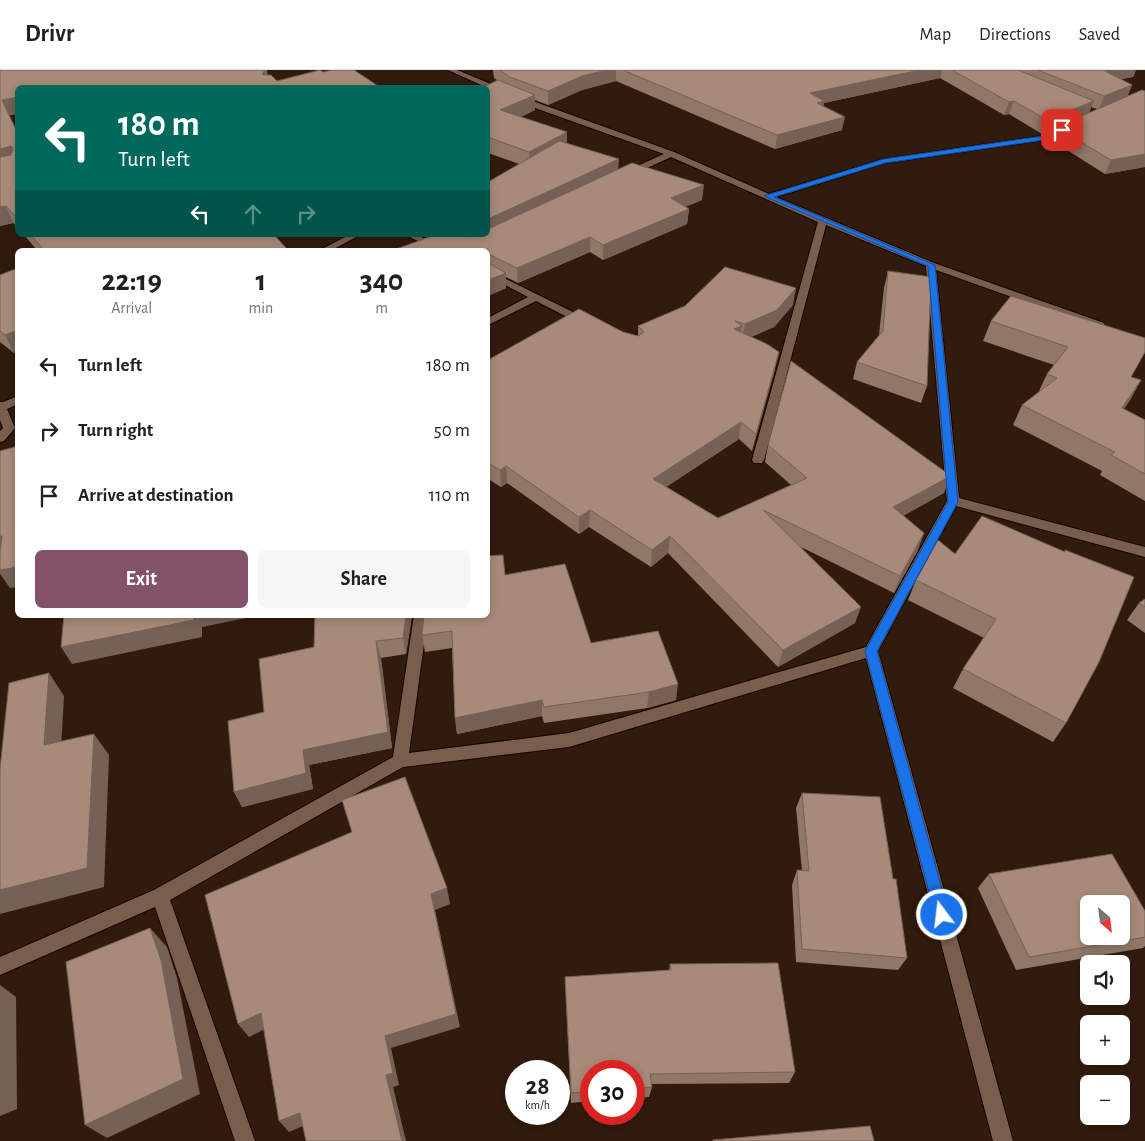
<!DOCTYPE html>
<html lang="en">
<head>
<meta charset="utf-8">
<style>
  body { margin:0; font-family:"Alegreya Sans",sans-serif; background:#f6f6f6; color:#202124; height:100vh; display:flex; flex-direction:column; font-size:19px; white-space:nowrap }
  * { box-sizing:border-box; margin:0 }
  p { font-size:16px; color:#757577 }
  .icon { flex:none; width:28px; height:28px; fill:none; stroke:currentColor; stroke-width:2; stroke-linecap:round; stroke-linejoin:round }
  .map { position:relative; flex:1; overflow:hidden }
  .sheet { position:absolute; left:15px; top:178px; width:475px; height:370px; display:flex; flex-direction:column; background:#fff; border-radius:8px; box-shadow:0 2px 8px #0003 }
  .sheet>* { flex:none }
  .guide { position:absolute; left:15px; top:15px; width:475px; height:152px; border-radius:8px; box-shadow:0 2px 8px #0003; background:#00695c; color:#fff; overflow:hidden }
  .needle { width:32px; rotate:152deg }
  .tools { position:absolute; left:1080px; top:825px; display:grid; gap:10px }
  .tools a { display:grid; place-items:center; width:50px; height:50px; border-radius:8px; background:#fff; box-shadow:0 2px 8px #0003; font-size:25px }
  .speed { position:absolute; left:505px; top:990px; display:flex; gap:10px; font-size:25px; font-weight:700; text-align:center }
  .speed>* { display:grid; place-content:center; width:65px; height:65px; border-radius:50%; background:#fff; box-shadow:0 2px 8px #0003; line-height:1 }
  .speed small { font-size:12px; font-weight:400 }
  .speed .limit { border:8px solid #d22; background:#fff; color:#111 }
  .pin { position:absolute; display:grid; place-items:center; width:42px; height:42px; color:#fff; margin:-21px; border-radius:10px; box-shadow:0 2px 8px #0006 }
  .me { position:absolute; width:55px; margin:-28px; rotate:345deg; stroke-linejoin:round; filter:drop-shadow(0 0 4px #0008) }
  .turn { display:flex; align-items:center; gap:18px; height:105px; padding:0 20px; font-size:22px }
  .turn .icon { width:65px; height:65px; stroke-width:2.5 }
  .turn b { display:block; font-size:35px; line-height:42px }
  .lanes { display:flex; align-items:center; height:48px; padding:0 20px; background:#0003; justify-content:center; gap:25px; direction:ltr }
  .lanes .off { opacity:.35 }
  .eta { display:flex; justify-content:space-evenly; align-items:center; height:85px; text-align:center }
  .eta b { font-size:30px; font-weight:600; line-height:35px }
  .primary-button { display:flex; gap:10px; margin-top:auto; padding:10px 20px }
  .primary-button a { flex:1; height:58px; border-radius:8px; background:#845268; color:#fff; font-size:20px; font-weight:600; line-height:58px; text-align:center }
  .primary-button a+a { background:#f6f6f6; color:#202124 }
  ul { padding:0; list-style:none }
  li { display:flex; align-items:center; gap:15px; height:65px; padding:0 20px }
  li div { flex:1 }
  li b { display:block; font-size:19px }
  li em { font-style:normal }
  header { display:flex; align-items:center; gap:30px; box-sizing:border-box; height:70px; padding:0 25px; background:#fff; border-bottom:1px solid #e0e0e0 }
  header strong { font-size:24px }
  nav { display:flex; gap:28px; margin-inline-start:auto; font-size:18px }
  .map>svg:first-child { display:block }
  .lines { fill:none; stroke-linecap:round; stroke-linejoin:round }
  .minor-casing { stroke:#180500; stroke-width:2 }
  .minor { fill:#795e4e; fill-rule:evenodd }
  .wall { fill:#907768; fill-rule:evenodd }
  .shaded-wall { fill:#756155 }
  .building { fill:#a78a79; stroke:#756155; fill-rule:evenodd }
  .route { fill:#1a73e8; stroke:#114b97 }
</style>
</head>
<body>
<header>
<strong>Drivr</strong>
<nav><a>Map</a><a>Directions</a><a>Saved</a></nav>
</header>
<div class="map">
<svg width="1145" height="1071" viewBox="0 0 1145 1071">
  <rect width="100%" height="100%" fill="#311b0c"/>
  <g class="lines">
    <defs>
      <g id="minor">
        <path d="M448 0H457L527 29 674 82 769 124 884 89 1042 66 1067 55 1074 57 1044 70 885 93 776 127 934 193 1104 253 1105 255 1104 257H1096L936 200 959 428 1145 477V487L956 436 878 581 1013 1071H993L866 588 569 677 403 697 170 830 255 1071H235L155 837 0 905V887L154 820 393 687 414 545H428L409 683 569 663 866 577 947 431 926 196 826 155 764 390 762 393H754L752 390 818 152 671 87 630 106H624V102L664 84 521 33Z"/>
        <path d="M349 165H360L332 180H320Z"/>
        <path d="M406 165H417L448 180H435Z"/>
        <path d="M488 200 589 250 590 252 585 255 581 254 536 231 488 255V248L528 227 488 206Z"/>
        <path d="M18 326V334L7 339 15 358 4 371 0 372V361L3 358 0 350V332H3Z"/>
      </g>
    </defs>
    <use href="#minor" class="minor-casing"/>
    <use href="#minor" class="minor"/>
  </g>
  <g class="wall">
    <path d="M0 0 268 5 277 11 323 2 381 18H18V44L9 45 18 64V157L13 153 0 156Z"/>
    <path d="M493 0H1136L1133 7 1121 9 1132 15 1127 26 1145 21V97L1105 104 1051 70 1056 58 1042 64 1009 44 1004 45 940 8 824 33 823 36 842 60 775 79 616 11 582 20 548 35 535 30V40L521 47 567 62V73L618 99 702 130 685 137 689 139 687 154 603 190 590 182 518 213 506 207V218L488 226V180L445 166 443 165H488L519 94 488 83V18L498 11 494 8ZM1091 37 1097 39 1089 43Z"/>
    <path d="M24 165H274L288 180H37Z"/>
    <path d="M888 201 927 316 921 333 853 309 857 292 879 265 884 218Z"/>
    <path d="M0 205 14 283 0 272Z"/>
    <path d="M1011 226 1131 307 1141 310 1130 330 1124 339 1145 350V431L1100 405 1102 401 1013 355 1022 335 1038 323 1047 304 1054 295 983 271 991 251Z"/>
    <path d="M793 235 774 257 751 267 775 299 752 381 739 369 666 417 718 448 791 415 765 392 768 375 944 423 903 446 918 480 894 523 801 477 855 553 778 597 668 483 651 497 589 457 579 464 507 413 501 417 488 409V290L623 262 638 266V256Z"/>
    <path d="M955 484 1066 653 1053 672 953 618 963 599 984 568 908 530 916 510Z"/>
    <path d="M505 505 591 573 676 630 647 638 544 653 542 646 457 664 455 648 452 578 425 582 422 565Z"/>
    <path d="M1145 529V563L1127 550 1139 533Z"/>
    <path d="M315 545H412L406 584 381 588 392 678 309 695 313 719 242 737 234 722 264 642 314 577Z"/>
    <path d="M802 723 907 888 898 900 796 892 792 815 797 800 802 801 796 738Z"/>
    <path d="M989 804 1145 841V876L1143 878 1016 900 978 818Z"/>
    <path d="M670 894 795 1002 789 1013 652 1014V1017L649 1027 634 1028V1001H591V1031L571 1033 565 907 669 900Z"/>
  </g>
  <g class="shaded-wall">
    <path d="M607 0H616V11L582 20 548 35V21L582 6Z"/>
    <path d="M920 0H942L940 8 824 33 822 45 810 23Z"/>
    <path d="M1103 0H1136L1133 7 1098 13Z"/>
    <path d="M267 1 270 16 266 17 263 2Z"/>
    <path d="M1132 15 1127 28 1099 40 1104 26Z"/>
    <path d="M535 25V40L501 55 500 40Z"/>
    <path d="M18 27V44L8 45 2 30Z"/>
    <path d="M1014 31 1009 44 1004 45 1009 32Z"/>
    <path d="M1094 31 1088 45 1056 57V58L1042 64 1047 50Z"/>
    <path d="M845 47 842 60 775 79 777 65Z"/>
    <path d="M567 62V77L530 98 529 82Z"/>
    <path d="M11 76 18 92 0 96V79Z"/>
    <path d="M1145 84V97L1105 104 1111 90Z"/>
    <path d="M619 89 618 103 488 164V149Z"/>
    <path d="M704 115 702 130 670 143 671 128Z"/>
    <path d="M6 136 13 153 0 156V137Z"/>
    <path d="M689 139 687 154 603 190V175Z"/>
    <path d="M455 165H486L457 178Z"/>
    <path d="M590 167V182L518 213 517 198Z"/>
    <path d="M506 203V218L488 226V210Z"/>
    <path d="M796 218 793 235 774 257 742 271 745 254Z"/>
    <path d="M742 256 739 272 734 259Z"/>
    <path d="M18 260V281L14 283 5 265Z"/>
    <path d="M779 282 775 299 752 381 756 364Z"/>
    <path d="M1141 310 1130 330 1111 358 1122 338Z"/>
    <path d="M741 352 739 369 652 426 653 409Z"/>
    <path d="M506 396 507 413 501 417 500 400Z"/>
    <path d="M951 406 944 423 887 454 893 437Z"/>
    <path d="M590 440 589 457 579 464V447Z"/>
    <path d="M924 463 918 480 894 523 900 506Z"/>
    <path d="M0 466H2L0 488Z"/>
    <path d="M670 466 668 483 651 497 652 480Z"/>
    <path d="M18 497V517L10 518 0 504V500Z"/>
    <path d="M861 537 855 553 778 597 783 580Z"/>
    <path d="M194 545H261L202 557V567L72 594 61 577Z"/>
    <path d="M406 545H412L406 584 403 568Z"/>
    <path d="M376 571 381 588 392 678 309 695 313 719 242 737 234 722 303 680Z"/>
    <path d="M49 603 64 626 60 696 44 675Z"/>
    <path d="M678 614 676 630 647 638 649 622Z"/>
    <path d="M542 630V646L457 664 455 648Z"/>
    <path d="M94 664 109 685 104 817 0 844V820Z"/>
    <path d="M447 818 450 834 435 840 460 957 391 978 399 1015 393 1017 406 1071H402L386 1005 385 966 431 824Z"/>
    <path d="M150 858 167 877 177 908 200 1024 107 1068 85 1055Z"/>
    <path d="M0 915 16 927 17 1039 0 1046Z"/>
    <path d="M261 943 271 956 249 967 238 954Z"/>
    <path d="M300 1043 310 1053 289 1062 279 1051Z"/>
  </g>
  <g class="building">
    <path d="M0 0H266L267 1 263 2V5H271L277 11 320 0 323 2 332 0H354L381 18H18V27L2 30 18 64V149L6 136 0 137V87L11 85 13 78 11 76 0 79Z"/>
    <path d="M500 0H607L582 6 548 21 510 7Z"/>
    <path d="M623 0H920L810 23 824 31 817 33 845 47 777 65Z"/>
    <path d="M952 0H1018L1094 31 1047 50 1014 31 1009 32Z"/>
    <path d="M1038 0H1103L1132 15 1104 26Z"/>
    <path d="M498 10 535 25 500 40 567 62 529 82 488 67V18H481Z"/>
    <path d="M1142 20 1145 21V84L1111 90 1056 57Z"/>
    <path d="M559 71 619 89 488 149V112Z"/>
    <path d="M632 93 704 115 671 128 689 139 603 175 590 167 517 198 488 184V180H394L432 166H448L447 165H455V166L469 167 473 165H488V159Z"/>
    <path d="M31 165H274L288 180H44Z"/>
    <path d="M488 193 506 203 488 210Z"/>
    <path d="M725 197 796 218 777 240 745 254 735 251 742 256 734 259 767 274 779 282 756 364 741 352 653 409 718 448 807 408 768 375 791 291 951 406 893 437 924 463 900 506 763 440 861 537 783 580 670 466 652 480 590 440 579 447 506 396 500 400 488 393V290L579 239 623 262 638 266 644 262 638 256 685 236Z"/>
    <path d="M18 198V260L5 265 0 261V205Z"/>
    <path d="M888 201 931 207 927 316 857 292 883 261Z"/>
    <path d="M1011 226 1145 268V282L1131 307 1141 310 1122 338 1145 350V404L1111 385 1115 382 1022 335 1057 308 1047 304 1068 277 991 251Z"/>
    <path d="M18 376V497L0 500V483L2 466H0V381Z"/>
    <path d="M982 446 1065 482V480L1134 507 1099 592 1066 653 963 599 996 549 916 510 938 470 955 484Z"/>
    <path d="M503 485 505 505 565 494 591 573 658 561 678 614 649 622 544 637 542 630 455 648 452 561 422 565 424 545H488V486Z"/>
    <path d="M1145 529V537L1139 533Z"/>
    <path d="M64 545H194V550L61 577Z"/>
    <path d="M315 545H406L403 568 376 571 388 662 303 680 306 703 234 722 228 651 264 642 259 589 314 577Z"/>
    <path d="M49 603 44 675 94 664 87 798 0 820V699L9 613Z"/>
    <path d="M405 707 447 818 431 824 456 944 385 966 393 1003 386 1005 402 1071H306L300 1043 279 1051 261 943 238 954 205 825 352 762 342 730Z"/>
    <path d="M802 723 880 727 893 809H896L907 888 802 879 797 800 809 801Z"/>
    <path d="M1112 784 1145 841V867L1029 887 989 804ZM1089 834H1121V866H1089Z"/>
    <path d="M150 858 161 890 183 1009 85 1055 66 892Z"/>
    <path d="M778 893 795 1002 650 1004 652 1017 634 1019V1001H591V1022L571 1023 565 907 671 900 670 894Z"/>
    <path d="M870 1056 874 1071H713V1070Z"/>
  </g>
  <path class="route" d="M1062 58 1066 60 1065 62 1044 70 885 93 774 127 935 195 958 432 877 581 949 845 947 850 942 852 937 850 935 845 865 581 948 432 928 196 764 126 884 89 1043 66Z"/>
</svg>
<div class="tools">
<a><svg class="needle" viewBox="-14 -14 28 28"><path d="M0-13l5 13h-10z" fill="#e53935"/><path d="M0 13l5-13h-10z" fill="#757577"/></svg></a>
<a><svg class="icon" aria-label="sound" viewBox="0 0 24 24"><path d="M4 9h4l5-4v14l-5-4H4zM17 9q2 3 0 6"/></svg></a>
<a>+</a>
<a>−</a>
</div>
<div class="speed"><div>28<small>km/h</small></div><div class="limit">30</div></div>
<div class="pin" style="left:1062px;top:60px;background:#d93025"><svg class="icon" aria-label="arrive" viewBox="0 0 24 24"><path d="M6 21V4h12l-3 4 3 4H6"/></svg></div>
<svg class="me" style="left:942px;top:845px" viewBox="-20 -20 40 40"><circle r="17" fill="#1a73e8" stroke="#fff" stroke-width="3"/><path d="M0-11L8 9 0 5-8 9z" fill="#fff"/></svg>
<div class="guide">
<div class="turn"><svg class="icon" aria-label="left" viewBox="0 0 24 24"><path d="M17 20v-9H6M10 6l-5 5 5 5"/></svg><div><b>180 m</b>Turn left</div></div>
<div class="lanes"><svg class="icon" aria-label="left" viewBox="0 0 24 24"><path d="M17 20v-9H6M10 6l-5 5 5 5"/></svg><svg class="icon off" aria-label="ahead" viewBox="0 0 24 24"><path d="M12 20V5M6 11l6-6 6 6"/></svg><svg class="icon off" aria-label="right" viewBox="0 0 24 24"><path d="M7 20v-9h11M14 6l5 5-5 5"/></svg></div>
</div>
<section class="sheet">
<div class="eta">
<div><b>22:19</b><p>Arrival</p></div>
<div><b>1</b><p>min</p></div>
<div><b>340</b><p>m</p></div>
</div>
<ul>
<li><svg class="icon" aria-label="left" viewBox="0 0 24 24"><path d="M17 20v-9H6M10 6l-5 5 5 5"/></svg><div><b>Turn left</b></div><em>180 m</em></li>
<li><svg class="icon" aria-label="right" viewBox="0 0 24 24"><path d="M7 20v-9h11M14 6l5 5-5 5"/></svg><div><b>Turn right</b></div><em>50 m</em></li>
<li><svg class="icon" aria-label="arrive" viewBox="0 0 24 24"><path d="M6 21V4h12l-3 4 3 4H6"/></svg><div><b>Arrive at destination</b></div><em>110 m</em></li>
</ul>
<div class="primary-button"><a>Exit</a><a>Share</a></div>
</section>
</div>
</body>
</html>
